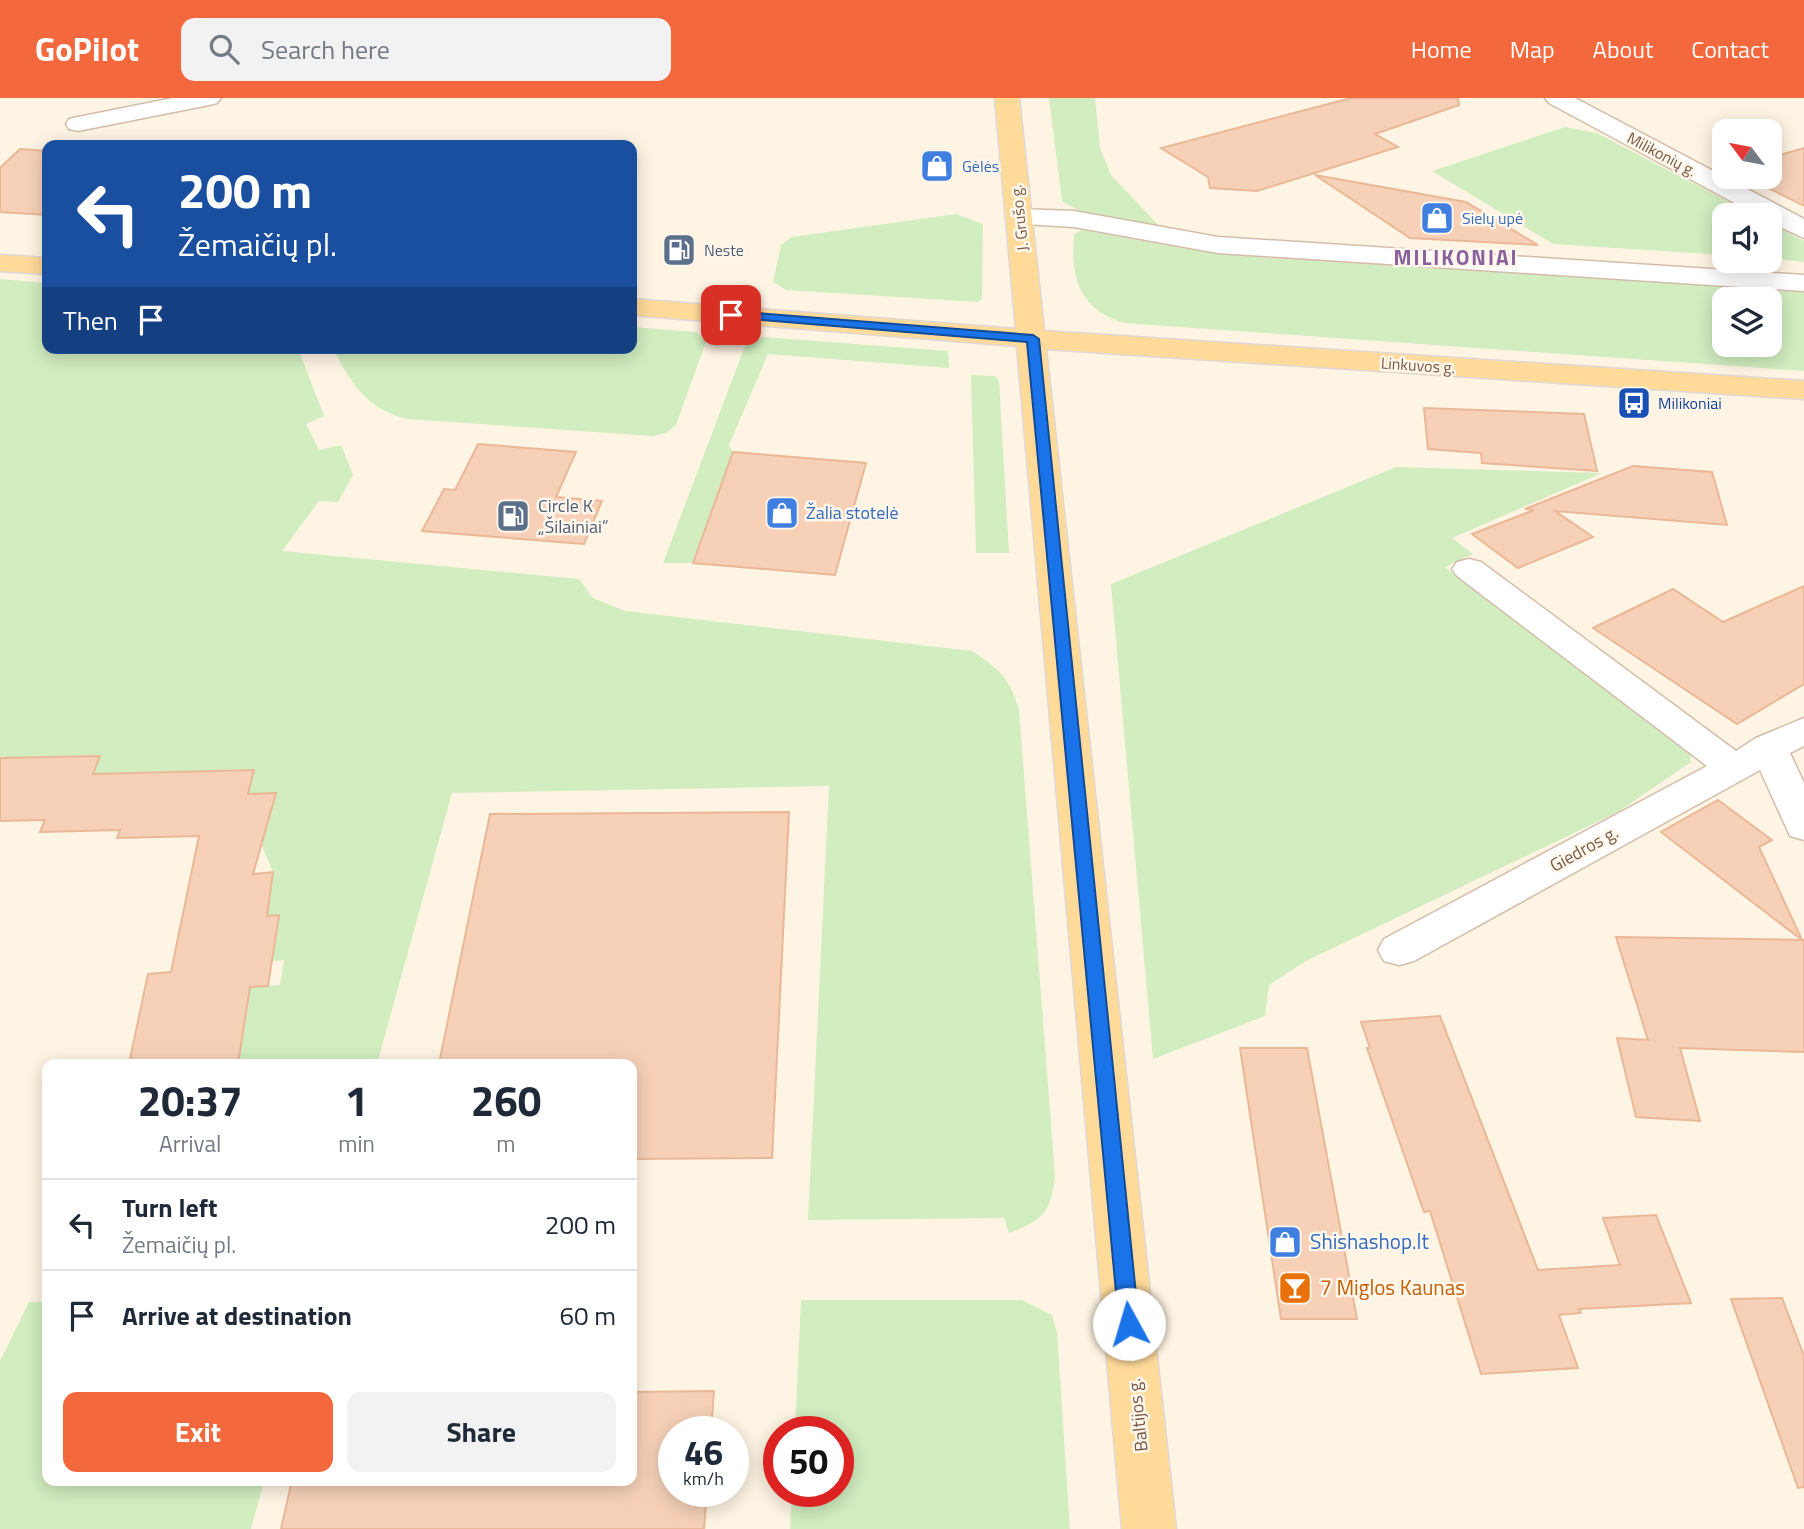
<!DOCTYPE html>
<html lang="en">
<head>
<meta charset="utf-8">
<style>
  body { margin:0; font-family:"Titillium Web",sans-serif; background:#f2f2f3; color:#1f2937; height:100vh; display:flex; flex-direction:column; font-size:26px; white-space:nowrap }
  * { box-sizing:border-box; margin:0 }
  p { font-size:23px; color:#747a83 }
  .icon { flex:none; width:38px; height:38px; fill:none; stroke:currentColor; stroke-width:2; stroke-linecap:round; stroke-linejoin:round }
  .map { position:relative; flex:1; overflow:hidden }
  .side { position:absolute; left:42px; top:961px; width:595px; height:427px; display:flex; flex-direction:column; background:#fff; border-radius:14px; box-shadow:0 4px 18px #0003 }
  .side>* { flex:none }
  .hud { position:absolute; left:42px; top:42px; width:595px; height:214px; border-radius:14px; box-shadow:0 4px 18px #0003; background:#1a4fa0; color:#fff; overflow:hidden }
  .needle { width:46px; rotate:302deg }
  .buttons { position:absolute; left:1712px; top:21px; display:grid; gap:14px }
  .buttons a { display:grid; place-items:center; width:70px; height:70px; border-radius:14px; background:#fff; box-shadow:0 4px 18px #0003; font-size:35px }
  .speed { position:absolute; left:658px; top:1318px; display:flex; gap:14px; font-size:35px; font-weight:700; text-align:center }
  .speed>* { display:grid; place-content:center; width:91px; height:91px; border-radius:50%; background:#fff; box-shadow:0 4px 18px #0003; line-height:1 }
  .speed small { font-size:18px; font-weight:400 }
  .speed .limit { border:10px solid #d22; background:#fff; color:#111 }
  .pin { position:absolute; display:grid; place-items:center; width:60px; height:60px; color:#fff; margin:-30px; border-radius:14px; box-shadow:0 4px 10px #0006 }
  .me { position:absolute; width:77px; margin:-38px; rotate:354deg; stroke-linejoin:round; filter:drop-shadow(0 0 5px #0008) }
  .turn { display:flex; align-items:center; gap:24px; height:147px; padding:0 21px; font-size:32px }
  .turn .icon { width:91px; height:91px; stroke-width:2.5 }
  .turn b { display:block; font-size:49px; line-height:60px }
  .then { display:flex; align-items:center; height:66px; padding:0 21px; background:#0003; gap:14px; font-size:26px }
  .eta { display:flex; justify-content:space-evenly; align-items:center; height:119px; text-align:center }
  .eta b { font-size:42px; font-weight:700; line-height:49px }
  .button { display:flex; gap:14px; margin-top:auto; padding:14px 21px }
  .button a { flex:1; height:80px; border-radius:14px; background:#f3683d; color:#fff; font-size:28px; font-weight:700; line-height:80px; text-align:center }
  .button a+a { background:#f2f2f3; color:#1f2937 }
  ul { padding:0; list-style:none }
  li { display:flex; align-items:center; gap:21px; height:91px; padding:0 21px; border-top:2px solid #e0e1e3 }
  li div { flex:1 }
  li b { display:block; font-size:26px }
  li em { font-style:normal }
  header { display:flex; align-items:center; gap:42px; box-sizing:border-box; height:98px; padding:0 35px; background:#f3683d; color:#fff }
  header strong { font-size:33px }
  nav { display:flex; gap:38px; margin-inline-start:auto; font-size:24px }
  .search { width:490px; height:63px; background:#f2f2f3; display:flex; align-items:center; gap:18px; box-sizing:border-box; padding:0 24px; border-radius:14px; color:#747a83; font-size:26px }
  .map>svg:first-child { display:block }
  .green { fill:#d2edc0; fill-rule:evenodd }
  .building { fill:#f6d1b8; stroke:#eab897; stroke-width:2 }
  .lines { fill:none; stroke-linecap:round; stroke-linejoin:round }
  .minor-casing { stroke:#d3bdaa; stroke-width:3 }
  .major-casing { stroke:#dfd7d3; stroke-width:3 }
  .minor { fill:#fff; fill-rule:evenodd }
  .major { fill:#ffda99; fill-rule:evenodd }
  .route { fill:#1a73e8; stroke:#114b97; stroke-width:2 }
  .labels { text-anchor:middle; stroke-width:5; stroke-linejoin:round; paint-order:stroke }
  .far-street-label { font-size:16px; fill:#795946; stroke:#fff7eb }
  .far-shop-label { font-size:16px; fill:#366cbe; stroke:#fff7eb; text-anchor:start }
  .far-service-label { font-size:16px; fill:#4e5e75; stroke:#fff7eb; text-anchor:start }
  .far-transit-label { font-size:16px; fill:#164399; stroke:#fff7eb; text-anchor:start }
  .service-label { font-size:18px; fill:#4e5e75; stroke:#fff7eb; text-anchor:start }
  .shop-label { font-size:18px; fill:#366cbe; stroke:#fff7eb; text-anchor:start }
  .street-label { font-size:18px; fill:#795946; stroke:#fff7eb }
  .far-district-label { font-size:21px; font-weight:bold; letter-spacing:2px; fill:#89619d; stroke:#fff7eb }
  .near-shop-label { font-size:21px; fill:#366cbe; stroke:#fff7eb; text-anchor:start }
  .near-food-label { font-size:21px; fill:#c56008; stroke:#fff7eb; text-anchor:start }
</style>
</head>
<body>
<header>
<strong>GoPilot</strong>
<div class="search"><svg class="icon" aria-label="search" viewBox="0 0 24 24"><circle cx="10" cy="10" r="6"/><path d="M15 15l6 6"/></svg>Search here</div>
<nav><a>Home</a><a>Map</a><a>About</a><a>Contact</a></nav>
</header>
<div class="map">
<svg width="1804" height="1431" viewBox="0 0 1804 1431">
  <rect width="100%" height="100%" fill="#fef4e3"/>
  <g class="green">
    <path d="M1049 0H1095L1100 50 1111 77 1161 130 1085 116 1062 103Z"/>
    <path d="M1565 29 1597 35 1754 117H1724V157L1553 146 1432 73Z"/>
    <path d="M956 116 983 126 982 200 978 204 786 192 773 184 781 147 792 139Z"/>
    <path d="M1769 125 1804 143V164L1769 160Z"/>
    <path d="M1082 132 1187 151 1266 160 1804 193V273L1124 225C1079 211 1070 180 1074 136ZM1724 201H1769V247H1724Z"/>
    <path d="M0 181 47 185V250H298L324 318 306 326 319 352 341 347 353 377 338 404 319 403 282 453 579 481 593 500 625 513 972 553C999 571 1010 580 1019 612L1055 1078C1051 1115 1043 1122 1009 1135L1004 1120 808 1122 829 688 452 695 377 966H238L237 890 280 887 284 862 272 863 279 817 267 818 273 774 261 746 276 695 248 696 254 672 91 681 100 658 0 666Z"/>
    <path d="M632 229 696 234 706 244 676 327 666 335 653 338 407 321C368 312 350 285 333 250H632Z"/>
    <path d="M763 239 948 253 949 270 768 256 729 347 733 354 693 465H663L745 248Z"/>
    <path d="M971 277 995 278 999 283 1009 455H976Z"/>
    <path d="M1396 369 1602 375 1452 440 1473 456 1445 469 1689 650 1691 664 1618 714 1306 863 1269 887 1265 918 1153 961 1111 486Z"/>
    <path d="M801 1202H1022L1052 1217 1057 1235 1070 1431H790L792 1393H838V1334L795 1333Z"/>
    <path d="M29 1204H47V1382L264 1383 251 1431H0V1263Z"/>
  </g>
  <g class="building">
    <path d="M1351 0H1458L1459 7 1375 36 1398 49 1257 93 1210 90 1208 79 1161 50Z"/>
    <path d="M1804 50V108L1747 79H1769V60Z"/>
    <path d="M20 51 47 53V117L0 114V70Z"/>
    <path d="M1315 77 1466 104 1538 147 1410 140Z"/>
    <path d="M1424 310 1584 316 1597 373 1482 365 1481 355 1428 351Z"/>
    <path d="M478 346 576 354 556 399 602 403 584 446 422 433 444 391 455 392Z"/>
    <path d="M733 354 866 365 835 477 693 465Z"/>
    <path d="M1633 368 1712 374 1727 427 1555 413 1593 439 1518 470 1472 436 1534 412 1525 411Z"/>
    <path d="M1804 488V586L1737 626 1593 530 1673 491 1723 524Z"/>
    <path d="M100 658 93 676 254 672 248 696 276 695 253 776 273 774 267 818 279 817 268 888 250 889 238 966H129L148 876 171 874 199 738 117 740 120 732 40 734 45 722 0 723V660Z"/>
    <path d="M1718 702 1772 742 1759 749 1802 842 1661 734Z"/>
    <path d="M789 714 772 1060 632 1061V966H439L490 716Z"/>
    <path d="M1616 839 1804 842V954L1680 950 1700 1023 1636 1019 1617 940 1648 942Z"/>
    <path d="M1440 918 1538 1172 1620 1167 1603 1120 1656 1117 1691 1205 1579 1211 1581 1215 1559 1217 1578 1270 1481 1276 1430 1113 1424 1114 1367 950H1370L1361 924Z"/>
    <path d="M1240 950H1307L1357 1221H1281Z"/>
    <path d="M1782 1200 1804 1258V1389L1798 1390 1731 1201Z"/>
    <path d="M714 1293 711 1334H674V1393H707L704 1431H281L292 1382H632V1294Z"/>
  </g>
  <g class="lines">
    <defs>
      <g id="minor">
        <path d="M173 0H221L217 5 209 7 78 33 69 31 66 26 69 21 78 19Z"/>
        <path d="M1545 0H1575L1804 121V140L1769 124V117H1757L1549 5Z"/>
        <path d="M1019 111 1074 113 1218 139 1804 177V193L1218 155 1074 129 1010 125 1006 119 1010 113Z"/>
        <path d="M1469 461 1481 464 1736 653 1756 640 1804 620V648L1790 655 1804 685V742L1790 738 1760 672 1414 863 1399 867 1384 863 1378 852 1384 841 1707 668 1457 478 1452 471 1457 464Z"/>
      </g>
      <g id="major">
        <path d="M995 0H1019L1044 233 1804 283V301L1046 251 1176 1431H1122L1017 248 632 217V201L1016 231Z"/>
        <path d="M0 157 47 160V176L0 173Z"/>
      </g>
    </defs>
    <use href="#minor" class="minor-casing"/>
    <use href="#major" class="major-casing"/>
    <use href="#minor" class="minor"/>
    <use href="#major" class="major"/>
  </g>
  <path class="route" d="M731 213 1033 237 1039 241 1139 1226 1136 1232 1129 1235 1122 1232 1119 1226 1027 244 727 219 725 217Z"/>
  <defs>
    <symbol id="shop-square" viewBox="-11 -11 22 22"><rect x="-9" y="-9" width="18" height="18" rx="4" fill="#3f7fe0" stroke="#fff7eb"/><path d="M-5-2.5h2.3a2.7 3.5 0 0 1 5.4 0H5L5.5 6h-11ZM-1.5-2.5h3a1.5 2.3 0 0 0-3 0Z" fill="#fff"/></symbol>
    <symbol id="fuel-square" viewBox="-11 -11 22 22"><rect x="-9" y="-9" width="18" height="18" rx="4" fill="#5c6f8a" stroke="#fff7eb"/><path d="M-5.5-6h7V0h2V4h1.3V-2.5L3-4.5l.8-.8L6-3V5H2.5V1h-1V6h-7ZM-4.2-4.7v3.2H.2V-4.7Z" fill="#fff"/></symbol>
    <symbol id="bus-square" viewBox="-11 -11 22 22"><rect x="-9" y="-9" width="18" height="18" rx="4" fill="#1a4fb4" stroke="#fff7eb"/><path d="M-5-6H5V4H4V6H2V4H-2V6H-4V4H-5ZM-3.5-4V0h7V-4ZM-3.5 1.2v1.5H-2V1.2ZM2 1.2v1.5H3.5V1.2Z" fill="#fff"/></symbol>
    <symbol id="bar-square" viewBox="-11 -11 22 22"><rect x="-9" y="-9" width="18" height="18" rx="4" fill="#e8710a" stroke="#fff7eb"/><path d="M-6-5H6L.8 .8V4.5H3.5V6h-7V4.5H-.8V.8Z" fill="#fff"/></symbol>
  </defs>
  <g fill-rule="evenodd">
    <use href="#shop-square" x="918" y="49" width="38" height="38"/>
    <use href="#shop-square" x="1418" y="101" width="38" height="38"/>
    <use href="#fuel-square" x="660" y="133" width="38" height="38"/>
    <use href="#bus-square" x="1615" y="286" width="38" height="38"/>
    <use href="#shop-square" x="763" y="396" width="38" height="38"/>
    <use href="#fuel-square" x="494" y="399" width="38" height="38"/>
    <use href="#shop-square" x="1266" y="1125" width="38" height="38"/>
    <use href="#bar-square" x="1276" y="1171" width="38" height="38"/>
  </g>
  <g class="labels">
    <g class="far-street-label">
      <text transform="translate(1662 56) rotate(28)" y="6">Milikonių g.</text>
      <text transform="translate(1019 120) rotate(-96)" y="6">J. Grušo g.</text>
      <text transform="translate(1418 267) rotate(4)" y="6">Linkuvos g.</text>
    </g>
    <g class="far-shop-label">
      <text x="962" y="74">Gėlės</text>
      <text x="1462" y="126">Sielų upė</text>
    </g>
    <g class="far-service-label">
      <text x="704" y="158">Neste</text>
    </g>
    <g class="far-transit-label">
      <text x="1658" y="311">Milikoniai</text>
    </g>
    <g class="service-label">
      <text x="538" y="414">Circle K<tspan x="538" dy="21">„Šilainiai“</tspan></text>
    </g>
    <g class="shop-label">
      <text x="806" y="421">Žalia stotelė</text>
    </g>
    <g class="street-label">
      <text transform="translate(1584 751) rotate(-29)" y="6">Giedros g.</text>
      <text transform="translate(1138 1317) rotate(-96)" y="6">Baltijos g.</text>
    </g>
    <g class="far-district-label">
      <text x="1456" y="167">MILIKONIAI</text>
    </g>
    <g class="near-shop-label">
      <text x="1310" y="1151">Shishashop.lt</text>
    </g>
    <g class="near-food-label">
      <text x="1320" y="1197">7 Miglos Kaunas</text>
    </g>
  </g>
</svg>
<div class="buttons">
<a><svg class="needle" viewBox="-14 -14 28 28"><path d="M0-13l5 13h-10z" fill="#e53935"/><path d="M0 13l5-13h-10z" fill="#747a83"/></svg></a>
<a><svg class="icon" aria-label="sound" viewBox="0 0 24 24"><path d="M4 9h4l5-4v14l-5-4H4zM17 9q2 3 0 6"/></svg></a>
<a><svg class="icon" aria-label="layers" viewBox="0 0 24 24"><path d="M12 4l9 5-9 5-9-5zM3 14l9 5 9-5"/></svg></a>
</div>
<div class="speed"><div>46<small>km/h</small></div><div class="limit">50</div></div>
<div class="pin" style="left:731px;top:217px;background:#d93025"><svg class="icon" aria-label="arrive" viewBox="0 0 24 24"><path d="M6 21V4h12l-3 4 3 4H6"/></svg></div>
<svg class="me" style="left:1129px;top:1226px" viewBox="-20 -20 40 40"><circle r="19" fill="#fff"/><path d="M0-13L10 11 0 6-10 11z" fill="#1a73e8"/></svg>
<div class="hud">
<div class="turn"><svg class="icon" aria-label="left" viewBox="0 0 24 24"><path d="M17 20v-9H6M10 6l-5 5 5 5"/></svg><div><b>200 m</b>Žemaičių pl.</div></div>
<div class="then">Then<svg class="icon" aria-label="arrive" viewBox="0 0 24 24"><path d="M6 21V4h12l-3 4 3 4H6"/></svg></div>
</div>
<section class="side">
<div class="eta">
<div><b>20:37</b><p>Arrival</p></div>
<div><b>1</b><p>min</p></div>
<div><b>260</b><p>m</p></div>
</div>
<ul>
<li><svg class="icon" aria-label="left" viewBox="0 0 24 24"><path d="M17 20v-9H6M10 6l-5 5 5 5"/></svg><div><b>Turn left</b><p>Žemaičių pl.</p></div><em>200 m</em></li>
<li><svg class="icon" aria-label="arrive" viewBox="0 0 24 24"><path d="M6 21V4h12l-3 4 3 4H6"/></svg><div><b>Arrive at destination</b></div><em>60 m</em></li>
</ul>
<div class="button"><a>Exit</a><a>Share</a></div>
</section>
</div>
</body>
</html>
